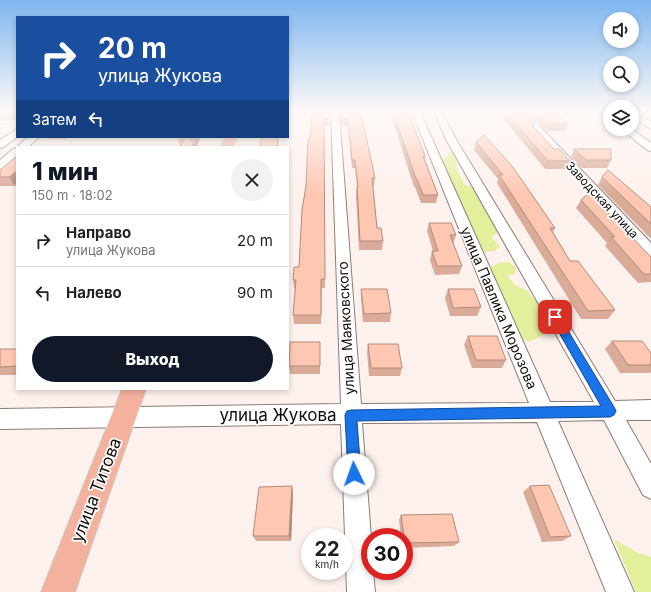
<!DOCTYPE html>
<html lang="ru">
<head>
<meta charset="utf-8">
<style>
  body { margin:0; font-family:Inter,sans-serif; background:#f2f2f2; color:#222; height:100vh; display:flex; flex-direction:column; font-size:15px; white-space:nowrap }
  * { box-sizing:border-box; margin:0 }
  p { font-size:13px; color:#767676 }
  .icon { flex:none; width:22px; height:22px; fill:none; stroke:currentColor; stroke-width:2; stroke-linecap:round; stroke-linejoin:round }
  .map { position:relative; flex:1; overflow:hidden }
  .panel { position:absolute; left:16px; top:146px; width:273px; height:244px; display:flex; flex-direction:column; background:#fff; border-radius:0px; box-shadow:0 2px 6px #0003 }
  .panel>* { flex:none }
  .banner { position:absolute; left:16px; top:16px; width:273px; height:122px; border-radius:0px; box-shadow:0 2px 6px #0003; background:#1a4fa0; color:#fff; overflow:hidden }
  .tools { position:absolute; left:603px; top:12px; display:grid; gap:8px }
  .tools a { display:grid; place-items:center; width:36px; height:36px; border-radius:50%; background:#fff; box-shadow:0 2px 6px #0003; font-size:20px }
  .speed { position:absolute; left:301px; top:528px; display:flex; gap:8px; font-size:20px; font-weight:700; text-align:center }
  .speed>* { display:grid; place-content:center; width:52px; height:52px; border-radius:50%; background:#fff; box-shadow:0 2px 6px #0003; line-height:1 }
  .speed small { font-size:10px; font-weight:400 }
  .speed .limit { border:6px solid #d22; background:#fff; color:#111 }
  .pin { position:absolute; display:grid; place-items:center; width:34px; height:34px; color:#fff; margin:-17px; border-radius:8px; box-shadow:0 2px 6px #0006 }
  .me { position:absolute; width:44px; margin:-22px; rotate:357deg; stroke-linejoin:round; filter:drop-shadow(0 0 3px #0008) }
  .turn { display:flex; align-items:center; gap:14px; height:84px; padding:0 16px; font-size:18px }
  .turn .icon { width:52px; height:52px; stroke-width:2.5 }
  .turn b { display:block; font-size:28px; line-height:34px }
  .then { display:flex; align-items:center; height:38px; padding:0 16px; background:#0003; gap:8px; font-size:15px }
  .round { display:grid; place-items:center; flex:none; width:42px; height:42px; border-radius:21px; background:#f2f2f2 }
  .summary { display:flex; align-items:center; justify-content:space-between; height:68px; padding:0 16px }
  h1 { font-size:24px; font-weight:800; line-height:30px; color:#111827 }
  .action { display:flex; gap:8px; margin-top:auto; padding:8px 16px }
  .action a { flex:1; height:46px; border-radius:24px; background:#111827; color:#fff; font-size:16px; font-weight:800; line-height:46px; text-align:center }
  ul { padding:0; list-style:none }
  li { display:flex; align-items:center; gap:12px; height:52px; padding:0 16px; border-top:1px solid #e0e0e0 }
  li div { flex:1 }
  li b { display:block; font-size:15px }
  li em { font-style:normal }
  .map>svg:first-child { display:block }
  .green { fill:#e3ef9b }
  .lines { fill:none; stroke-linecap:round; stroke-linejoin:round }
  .minor-casing { stroke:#8d7c76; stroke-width:2 }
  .major-casing { stroke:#d0cfce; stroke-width:2 }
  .minor { fill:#fff; fill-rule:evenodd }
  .major { fill:#f4b19e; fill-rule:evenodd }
  .wall { fill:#daab99 }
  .shaded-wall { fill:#b28b7d }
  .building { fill:#fec7b2; stroke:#b28b7d }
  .route { fill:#1a73e8; stroke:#114b97 }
  .labels { text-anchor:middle; stroke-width:3.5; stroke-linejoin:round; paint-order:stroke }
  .far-street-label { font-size:12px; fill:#140d0b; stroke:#fff }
  .street-label { font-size:14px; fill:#140d0b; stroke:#fff }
  .near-street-label { font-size:17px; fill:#140d0b; stroke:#fff }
</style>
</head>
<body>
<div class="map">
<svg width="651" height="592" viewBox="0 0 651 592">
  <rect width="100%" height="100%" fill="#fdf1ed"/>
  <g class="green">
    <path d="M452 151 457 156 456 166 464 184 475 189 485 203 484 210 494 219 500 231 491 237 500 246 495 251 482 252 441 162Z"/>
    <path d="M509 262 516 268 515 274 507 275 515 285 528 291 549 318 547 333 529 342 517 336 490 268 498 263Z"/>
    <path d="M614 539 638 553 651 557V592H636Z"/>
  </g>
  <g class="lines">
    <defs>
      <g id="minor">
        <path d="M331 112H339L361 404 529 403 412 112H420L550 402H594L447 141 434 112H442L457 141 615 401 651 400V420H626L651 464V499L643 495 604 420 558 421 634 592H606L537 422 362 423 371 537 370 571H373L375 592H347L341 424 0 429V409L341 404Z"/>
        <path d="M517 112H526L651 243V257L646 255Z"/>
        <path d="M598 112 610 113V120Z"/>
        <path d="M632 112H636L651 122V129L632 117Z"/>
        <path d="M17 129V137L4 147 0 148V140Z"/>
        <path d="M621 129H632L651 143V151L647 150Z"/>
        <path d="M28 137H39L28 147H17Z"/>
        <path d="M17 148V156L4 168 0 169V160L13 149Z"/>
      </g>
      <g id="major">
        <path d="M225 137H237L233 147H221Z"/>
        <path d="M122 389H146L75 592H41Z"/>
      </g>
    </defs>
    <use href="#minor" class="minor-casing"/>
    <use href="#major" class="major-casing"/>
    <use href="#minor" class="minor"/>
    <use href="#major" class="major"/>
  </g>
  <g class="wall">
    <path d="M0 112H17V118L14 120 0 121Z"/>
    <path d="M330 112V126H324L325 288H322L321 324H294L293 315 295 289H294L293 280 299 267 310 139Z"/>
    <path d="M340 112H358L375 178 374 186H373L377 228 383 241 382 250H359L356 195 357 187 355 168H352L348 126H342Z"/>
    <path d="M390 112H408L425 156V159L438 195 436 203H421L415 187H414Z"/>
    <path d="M498 112H524L535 124 534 127 554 149 570 161 566 169H545Z"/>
    <path d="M528 112H556L568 124 565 131H546Z"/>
    <path d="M47 137H68L66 139H48Z"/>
    <path d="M201 137 196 147H180L178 139Z"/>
    <path d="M476 142 555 228 553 232 570 261 615 310 608 319H581L497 183 498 179 474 150Z"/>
    <path d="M574 149 611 160 607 168H582L571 157Z"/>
    <path d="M17 156 15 186H0V170Z"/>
    <path d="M602 177 651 207V239L598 185Z"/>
    <path d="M581 200 651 257V282L638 283 605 246 607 243 576 208Z"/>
    <path d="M429 223 456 235 453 244 462 266 459 274 435 275 430 260 432 251H433L427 231Z"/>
    <path d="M361 289 391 313 390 322H363L361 298Z"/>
    <path d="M448 289 481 307 477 316H450L445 298Z"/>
    <path d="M468 336 506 360 502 368H472L464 345Z"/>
    <path d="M612 341 651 353V372L650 373H620L605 349Z"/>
    <path d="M320 342V374H290L289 366Z"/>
    <path d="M368 344 402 368 400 376H369L367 352Z"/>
    <rect x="0" y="349" width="17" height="26"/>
    <path d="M530 486 571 536 562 541 542 542 523 492Z"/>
    <path d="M293 492 291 541H256L253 536Z"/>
    <path d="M401 515 459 542 454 546 404 548V537H401L399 520Z"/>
  </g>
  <g class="shaded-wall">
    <path d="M12 112H17V118L14 120 10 113Z"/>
    <path d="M196 137H201L196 147 194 139Z"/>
    <path d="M277 137H279L278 143 279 147H277Z"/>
    <path d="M194 142 195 147H192Z"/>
    <path d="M17 171V183L15 186 9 177Z"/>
    <path d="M292 486 293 492 291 541 289 536Z"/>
  </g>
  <g class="building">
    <path d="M0 112H12L10 113 0 114Z"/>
    <path d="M312 112H330V119H324L325 279H321V315H293L296 280H293L294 267H299L302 210 306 186 308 139H310Z"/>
    <path d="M341 112H358V113H361L375 178H372L377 228H381L383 241H360L357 187H358L355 160H352L348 119H342Z"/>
    <path d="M393 112H408L425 156H423L438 195H423L417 179H416Z"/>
    <path d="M506 112H524L535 124H531L554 149H559L570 161H548Z"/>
    <path d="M537 112H556L568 124H549Z"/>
    <path d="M484 135 512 166 555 228H550L570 261H578L615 310 588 311 499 175H503L476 142Z"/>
    <path d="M179 137H196L194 139H189L194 142 192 147H180L185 139H178Z"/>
    <path d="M262 137H277V140H278L277 147H260Z"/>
    <path d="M574 149H611V160H586Z"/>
    <path d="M17 156V171L9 177H0V170Z"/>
    <path d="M608 170 651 207V224L602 177Z"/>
    <path d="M589 193 651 257V274H644L611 237H615L581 200Z"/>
    <path d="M429 223H451L456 235H450L462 266H437L432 251H438Z"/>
    <path d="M361 289H387L391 313 364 314Z"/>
    <path d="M448 289H474L481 307 453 308Z"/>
    <path d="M468 336H497L506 360H476Z"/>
    <path d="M612 341H642L651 353V365H628Z"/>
    <path d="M290 342H320V366H289Z"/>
    <path d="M368 344H398L402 368H371Z"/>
    <path d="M0 349H17V366L0 367Z"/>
    <path d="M549 485 571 536 550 537 530 486Z"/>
    <path d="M292 486 289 536H253L259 487Z"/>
    <path d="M452 514 459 542 405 543 401 515Z"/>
  </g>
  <linearGradient id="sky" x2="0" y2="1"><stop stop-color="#7db6f0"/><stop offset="0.57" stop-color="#fef9f7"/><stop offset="1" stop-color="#fef9f7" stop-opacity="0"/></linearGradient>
  <rect width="651" height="195" fill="url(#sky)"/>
  <path class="route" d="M555 313 558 314 614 407 616 411 614 415 610 417 357 421 361 474 359 479 354 481 350 479 348 474 345 415 347 411 351 410 601 406 550 317Z"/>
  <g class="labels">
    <g class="far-street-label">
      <text transform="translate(602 200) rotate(47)" y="4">Заводская улица</text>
    </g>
    <g class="street-label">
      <text transform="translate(499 308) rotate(67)" y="5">улица Павлика Морозова</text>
      <text transform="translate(346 328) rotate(-93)" y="5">улица Маяковского</text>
    </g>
    <g class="near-street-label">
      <text x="278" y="421">улица Жукова</text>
      <text transform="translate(96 490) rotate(-69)" y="6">улица Титова</text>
    </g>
  </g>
</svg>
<div class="tools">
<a><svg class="icon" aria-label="sound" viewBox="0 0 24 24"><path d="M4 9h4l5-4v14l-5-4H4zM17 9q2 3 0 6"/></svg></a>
<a><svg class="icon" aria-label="search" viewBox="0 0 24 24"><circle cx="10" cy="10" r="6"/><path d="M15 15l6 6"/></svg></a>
<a><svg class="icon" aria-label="layers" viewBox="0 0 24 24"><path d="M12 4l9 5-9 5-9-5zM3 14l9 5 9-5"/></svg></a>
</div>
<div class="speed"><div>22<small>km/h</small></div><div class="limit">30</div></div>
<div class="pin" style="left:555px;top:317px;background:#d93025"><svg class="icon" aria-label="arrive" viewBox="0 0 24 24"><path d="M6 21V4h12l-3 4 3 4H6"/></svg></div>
<svg class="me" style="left:354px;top:474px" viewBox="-20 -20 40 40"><circle r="19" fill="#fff"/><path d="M0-13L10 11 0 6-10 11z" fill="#1a73e8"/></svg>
<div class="banner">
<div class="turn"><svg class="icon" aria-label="right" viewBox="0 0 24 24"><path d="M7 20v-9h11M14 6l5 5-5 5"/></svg><div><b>20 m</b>улица Жукова</div></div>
<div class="then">Затем<svg class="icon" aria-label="left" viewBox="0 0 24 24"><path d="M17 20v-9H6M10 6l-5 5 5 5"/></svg></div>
</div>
<section class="panel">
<div class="summary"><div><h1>1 мин</h1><p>150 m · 18:02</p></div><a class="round"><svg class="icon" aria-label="close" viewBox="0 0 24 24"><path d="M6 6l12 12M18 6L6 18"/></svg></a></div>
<ul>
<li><svg class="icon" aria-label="right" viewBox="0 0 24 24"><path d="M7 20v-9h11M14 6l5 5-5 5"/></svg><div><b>Направо</b><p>улица Жукова</p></div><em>20 m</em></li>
<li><svg class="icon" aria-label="left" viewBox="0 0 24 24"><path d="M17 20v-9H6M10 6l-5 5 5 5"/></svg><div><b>Налево</b></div><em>90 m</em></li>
</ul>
<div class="action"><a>Выход</a></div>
</section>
</div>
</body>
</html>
